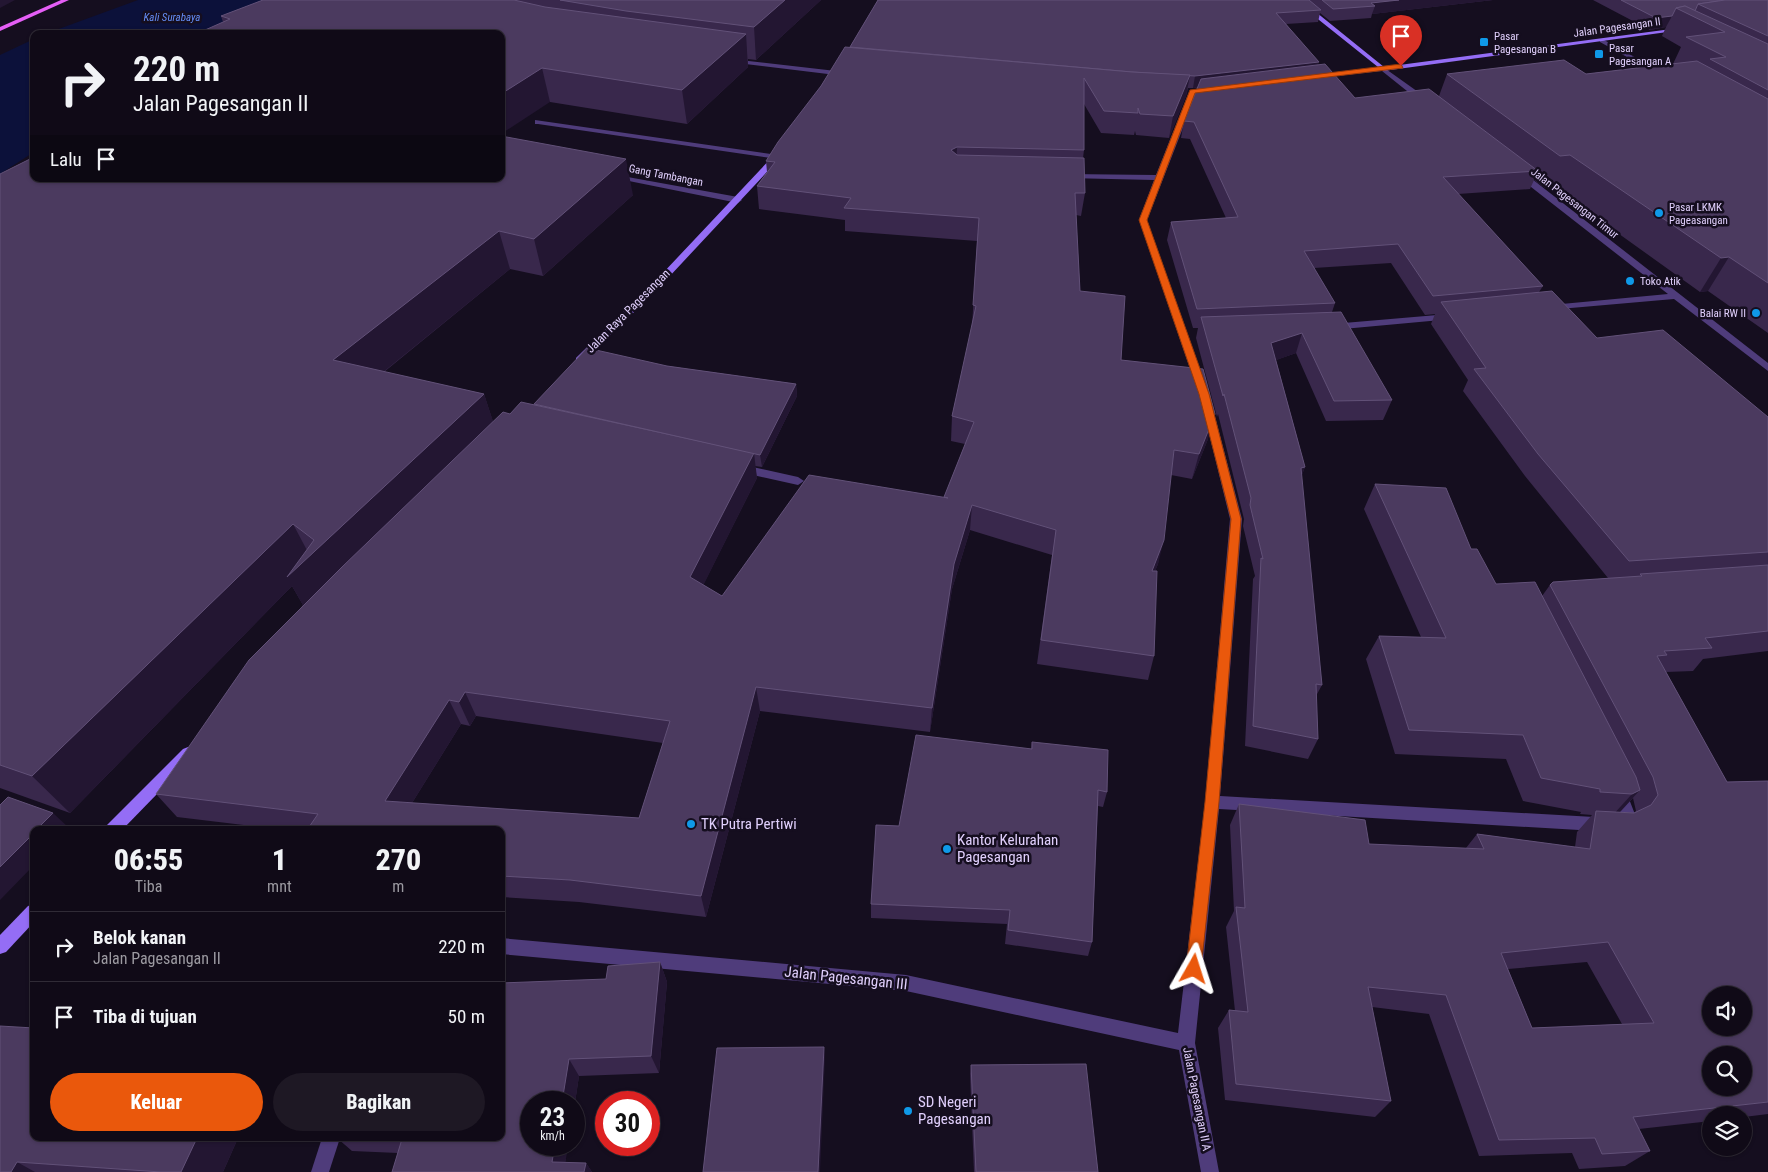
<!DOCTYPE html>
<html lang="id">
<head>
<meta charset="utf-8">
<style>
  body { margin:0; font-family:"Roboto Condensed",sans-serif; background:#1e1824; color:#f1f3f6; height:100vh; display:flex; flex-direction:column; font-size:19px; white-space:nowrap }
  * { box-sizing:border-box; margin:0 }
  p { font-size:16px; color:#9c9aa1 }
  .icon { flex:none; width:28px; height:28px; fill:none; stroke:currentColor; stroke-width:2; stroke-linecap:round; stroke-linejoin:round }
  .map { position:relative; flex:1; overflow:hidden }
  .sheet { position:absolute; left:30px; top:826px; width:475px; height:315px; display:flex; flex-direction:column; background:#100a17; border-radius:10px; box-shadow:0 1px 4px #0004,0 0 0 1px #302b36 }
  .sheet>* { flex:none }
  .hud { position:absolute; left:30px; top:30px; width:475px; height:152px; border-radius:10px; box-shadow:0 1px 4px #0004,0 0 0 1px #302b36; background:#100a17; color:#f1f3f6; overflow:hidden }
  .fabs { position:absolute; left:1702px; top:986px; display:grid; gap:10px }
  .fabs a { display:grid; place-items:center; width:50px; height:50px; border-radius:50%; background:#100a17; box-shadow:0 1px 4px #0004,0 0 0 1px #302b36; font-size:25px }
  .speed { position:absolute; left:520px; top:1091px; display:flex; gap:10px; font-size:25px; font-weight:700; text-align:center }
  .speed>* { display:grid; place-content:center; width:65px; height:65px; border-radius:50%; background:#100a17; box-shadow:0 1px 4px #0004,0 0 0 1px #302b36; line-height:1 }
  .speed small { font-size:12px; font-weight:400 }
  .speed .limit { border:8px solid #d22; background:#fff; color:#111 }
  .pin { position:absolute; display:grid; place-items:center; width:42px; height:42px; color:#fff; margin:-51px -21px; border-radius:50% 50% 50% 0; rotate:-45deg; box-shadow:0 0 5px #0007 }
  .pin .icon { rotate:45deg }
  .me { position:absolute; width:55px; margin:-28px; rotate:6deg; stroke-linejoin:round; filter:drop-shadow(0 0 4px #0008) }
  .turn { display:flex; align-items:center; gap:18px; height:105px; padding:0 20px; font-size:22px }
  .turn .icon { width:65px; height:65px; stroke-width:2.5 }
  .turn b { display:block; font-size:35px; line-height:42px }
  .then { display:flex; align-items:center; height:48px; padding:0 20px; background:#0003; gap:10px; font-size:19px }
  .eta { display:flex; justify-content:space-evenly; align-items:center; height:85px; text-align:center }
  .eta b { font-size:30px; font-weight:800; line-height:35px }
  .action { display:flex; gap:10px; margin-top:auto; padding:10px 20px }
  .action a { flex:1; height:58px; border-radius:30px; background:#ea580c; color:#fff; font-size:20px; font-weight:800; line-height:58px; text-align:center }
  .action a+a { background:#1e1824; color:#f1f3f6 }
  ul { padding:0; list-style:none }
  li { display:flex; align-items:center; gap:15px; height:70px; padding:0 20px; border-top:1px solid #302b36 }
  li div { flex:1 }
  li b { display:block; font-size:19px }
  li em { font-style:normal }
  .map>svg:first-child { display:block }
  .water { fill:#0c113a }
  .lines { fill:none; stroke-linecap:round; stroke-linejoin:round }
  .lane { fill:#4f3c7b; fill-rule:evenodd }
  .street { fill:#4f3c7b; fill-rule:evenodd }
  .secondary { fill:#946df5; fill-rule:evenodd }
  .primary { fill:#e45ef5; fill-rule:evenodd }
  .wall { fill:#39284c; fill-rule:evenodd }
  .shaded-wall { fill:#231632 }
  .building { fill:#4b3a5f; stroke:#625178; fill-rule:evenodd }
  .route { fill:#ea580c; stroke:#983908 }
  .poi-dot { fill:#0f99e8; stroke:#150e1f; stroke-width:2 }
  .labels { text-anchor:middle; stroke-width:5; stroke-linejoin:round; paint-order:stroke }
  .far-water-label { font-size:11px; font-style:italic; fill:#648cf5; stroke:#150e1f }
  .far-street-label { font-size:11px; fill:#e0cffc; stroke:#150e1f }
  .far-poi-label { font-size:11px; fill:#e0cffc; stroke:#150e1f; text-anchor:start }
  .street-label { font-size:12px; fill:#e0cffc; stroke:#150e1f }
  .near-poi-label { font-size:15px; fill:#e0cffc; stroke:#150e1f; text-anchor:start }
  .near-street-label { font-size:15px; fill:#e0cffc; stroke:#150e1f }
</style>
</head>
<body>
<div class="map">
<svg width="1768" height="1172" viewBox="0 0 1768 1172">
  <rect width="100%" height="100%" fill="#150e1f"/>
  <g class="water">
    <path d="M138 0H299L233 34H45Z"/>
    <path d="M34 39V152L0 174V55Z"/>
  </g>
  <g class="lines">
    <g class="lane">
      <path d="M731 59 836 71 840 73 836 75 729 62V60Z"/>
      <path d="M535 120 778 155 782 157 778 159 538 124H535Z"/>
      <path d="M611 174 738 197 742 200 738 203 614 178H611Z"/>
    </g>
    <g class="street">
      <path d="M1600 40H1604L1667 75 1661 76 1600 42Z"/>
      <path d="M1383 67 1428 99V103H1422L1382 71 1319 78 1315 76 1319 74Z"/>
      <path d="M1193 90 1197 92 1147 220 1205 383 1200 386 1195 383 1139 220 1154 180 1067 178 1063 176 1067 174 1156 175 1189 92Z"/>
      <path d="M1517 172H1523L1768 363V371L1674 299 1548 310V306L1551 305 1668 294 1517 176Z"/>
      <path d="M1449 314 1454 317 1452 319 1332 330 1327 327 1332 324Z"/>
      <path d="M1208 406 1213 409 1242 519 1220 796 1612 818 1620 814 1612 790 1614 786 1619 784 1624 786 1636 817 1634 822 1613 832 1219 809 1195 1043 1219 1172H1201L1179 1050 906 991 501 954V938L906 975 1178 1033 1205 802 1230 519 1203 409Z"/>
      <path d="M739 464 798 477 804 481 798 485 735 471 733 468 735 465Z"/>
      <path d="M322 1138H340L329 1172H311Z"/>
    </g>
    <g class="secondary">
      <path d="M1294 0H1301L1384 67 1679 28 1682 30 1383 71Z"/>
      <path d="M774 155 781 157 668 278 584 362H576V358L662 274Z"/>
      <path d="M188 747 193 749 195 753 193 757 122 830H104L107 825 183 749Z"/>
      <path d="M34 904V922L6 952 0 954V935L28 906Z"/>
    </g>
    <path class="primary" d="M61 0H69L0 31V27Z"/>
  </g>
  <g class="wall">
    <path d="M263 0H821L756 60 748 59V67L687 124 550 102 223 22 221 16Z"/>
    <path d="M878 0H1493L1372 14 1371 18 1330 21 1320 13 1318 22 1286 24 1318 65 1355 98 1439 96 1447 74H1586L1673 64 1681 47 1662 36 1666 27 1650 30 1593 0H1768V333L1708 291 1700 292 1555 188H1545L1534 180 1530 189 1458 194 1543 286 1539 292 1597 338 1768 417V651L1703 659 1693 671 1666 672 1727 782 1768 781V1114L1744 1117V1115H1711V1121L1639 1129 1650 1151 1625 1166 1579 1169 1572 1153 1479 1156 1429 1014 1372 1007 1391 1101 1375 1117 1225 1100 1218 1028 1229 1010 1235 1011 1226 927 1234 911 1230 825 1239 804 1369 844 1466 848 1477 834 1575 847 1577 832 1592 815 1580 814 1581 812 1523 801 1506 759 1395 754 1366 659 1379 636 1421 637 1364 509 1375 484 1471 549 1496 584 1542 596 1550 585 1608 578 1525 476 1463 391 1468 380 1431 324 1435 314 1425 315 1391 263 1314 268 1335 303 1332 312 1392 400 1383 420 1326 421 1296 353 1276 360 1305 467 1301 477 1322 685 1316 696 1318 739 1308 759 1245 746 1253 579 1255 576 1243 526 1244 519 1218 414 1217 417 1196 338 1198 328H1193L1167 240 1171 222 1226 218 1190 139 1181 138 1184 121 1197 88H1188L1186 96 1169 138 1136 135 1135 131 1134 135 1101 133 1084 104V150L1083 158 1085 193 1081 216 1076 215 1080 291 1121 360 1208 439 1192 479 1171 475 1158 564 1155 571 1154 656 1148 680 1037 664 1052 555 970 530 952 589 930 732 760 711 706 917 579 902 501 897V830H285L177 817 156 794 303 605 292 586 70 813 0 788V174L633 195 543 276 510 269 384 372 484 394 493 422 510 414 534 404 667 366 796 384 797 396 762 467 755 466 757 478 703 585 722 596 944 498 965 444 951 441 952 416 972 327 977 241 845 231V220L759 209 757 186 767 172 766 161 850 47ZM476 716 663 743 639 818 412 803 461 724 470 726ZM1633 798 1636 811 1634 813 1620 812ZM1587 962 1622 1024 1532 1028 1508 969Z"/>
    <path d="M1032 742 1107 792 1103 807 1098 806 1092 942 1088 956 1005 944 1007 924 871 918V904L899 826 1031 749Z"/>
    <path d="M660 962 667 982 659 1073 579 1076 574 1109V1102L565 1163H586L592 1172H392L398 1153 352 1151 337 1138H501L606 979Z"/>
    <path d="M971 1065 1098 1172H974L970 1074Z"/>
    <path d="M34 1138H238L223 1172H0Z"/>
  </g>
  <g class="shaded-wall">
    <path d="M0 0H15L0 8Z"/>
    <path d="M785 0H821L756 60 754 27Z"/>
    <path d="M1399 0H1493L1372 14 1375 6 1371 3Z"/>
    <path d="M1672 16 1666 27 1650 30 1656 18Z"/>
    <path d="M746 34 748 67 687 124 682 90Z"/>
    <path d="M1319 62 1315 74 1193 88 1195 76Z"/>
    <path d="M542 68 550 102 501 134V94Z"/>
    <path d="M1190 75 1186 96 1169 138 1173 116Z"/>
    <path d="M957 147 956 169 951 150Z"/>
    <path d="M626 159 633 195 543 276 534 239Z"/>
    <path d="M499 231 510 269 350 399 333 360Z"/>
    <path d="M1729 257 1708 291 1700 292 1721 258Z"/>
    <path d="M1302 333 1296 353 1265 364 1271 343Z"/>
    <path d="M796 384 797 396 762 467 760 455Z"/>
    <path d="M484 394 497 433 310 617 292 586 70 813 32 776 293 524 310 556Z"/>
    <path d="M1215 414 1208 439 1192 479 1199 454Z"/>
    <path d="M754 453 757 478 695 602 690 577Z"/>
    <path d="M1305 467 1297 488 1301 468Z"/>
    <path d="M972 505 970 530 952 589 930 732 932 708 954 564Z"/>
    <path d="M1164 540 1158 564 1145 595 1152 571Z"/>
    <path d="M756 687 760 711 706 917 701 896Z"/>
    <path d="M465 692 476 716 470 726 459 702Z"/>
    <path d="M449 700 461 724 399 824 385 801Z"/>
    <path d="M1640 790 1619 813 1612 816 1632 794Z"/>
    <path d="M53 813 69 828 67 830H36Z"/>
    <path d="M34 833V865L0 900V867Z"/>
    <path d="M660 962 667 982 659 1073 651 1056Z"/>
    <path d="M824 1047 825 1057 820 1172H818Z"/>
    <path d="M569 1059 579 1076 574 1109V1102H562Z"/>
    <path d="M197 1138H238L223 1172H181Z"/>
    <path d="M555 1145H568L564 1172 552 1162Z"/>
    <path d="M17 1162 35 1172H11Z"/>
    <path d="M586 1163 592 1172H584Z"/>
  </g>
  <g class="building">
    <path d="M263 0H514L545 7 746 34 682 90 542 68 501 94V34H196L230 19 221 16Z"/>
    <path d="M560 0H785L754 27 626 11Z"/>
    <path d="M878 0H1309L1321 10 1276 13 1319 62 1195 76 1132 72 850 47Z"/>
    <path d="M1322 0H1399L1371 3 1375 6 1333 9Z"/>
    <path d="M1621 0H1725L1698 4 1695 11 1685 6 1676 8 1672 16 1656 18Z"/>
    <path d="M1725 0H1768V36L1698 4Z"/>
    <path d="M1685 6 1768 44V90L1710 59 1726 57 1686 37 1725 32 1676 8Z"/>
    <path d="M845 47 1132 72 1190 75 1173 116 1140 114 1138 108V113L1104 111 1084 78V150L957 147 951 150 957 155 1084 158 1085 193H1075L1080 291 1125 296 1121 360 1203 369 1215 414 1199 454 1174 450 1164 540 1152 571H1157L1154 656 1041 640 1056 530 972 505 954 564 932 708 756 687 701 896 570 880 501 876V830H307L318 814 156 794 249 660 342 567 503 412 510 414 521 402 754 453 690 577 722 596 809 475 948 498 944 497 974 422 952 416 976 306 973 305 979 218 844 208 851 198 757 186 775 162 766 161 778 142 821 86ZM465 692 670 721 639 818 385 801 449 700 459 702Z"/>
    <path d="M1564 60 1586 74 1697 61 1768 99V283L1729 257 1721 258 1570 155 1560 156 1447 74Z"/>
    <path d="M1325 64 1355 98 1429 89 1538 171 1443 177 1543 286 1433 296 1398 244 1304 251 1335 303 1197 309 1171 222 1238 217 1194 122 1184 121 1201 79Z"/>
    <path d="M501 136 626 159 534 239 499 231 333 360 484 394 287 577 314 540 293 524 32 776 0 765V174L34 157V179H501Z"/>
    <path d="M1552 291 1597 338 1663 330 1768 417V552L1629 561 1538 454 1474 369 1486 368 1441 302Z"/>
    <path d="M1341 312 1392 400 1334 401 1302 333 1271 343 1305 467 1301 468 1322 685 1316 684 1318 739 1253 726 1261 558 1263 559 1250 505 1251 498 1224 394 1223 396 1201 317Z"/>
    <path d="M587 348 667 366 796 384 760 455 534 404Z"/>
    <path d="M1375 484 1446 488 1471 549H1477L1496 584 1535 582 1636 777 1640 790 1632 794 1600 792V789L1541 778 1523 735 1409 730 1379 636 1446 638Z"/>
    <path d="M1768 565V631L1705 638 1712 648 1664 651 1667 655 1657 656 1727 782 1768 781V1102L1633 1117 1650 1151 1602 1154 1595 1138 1499 1140 1446 995 1368 987 1391 1101 1236 1084 1229 1010 1248 1012 1236 907 1245 908 1239 804 1365 820 1369 844 1484 849 1477 834 1590 849 1596 811 1634 813 1651 805 1658 795 1653 777 1550 585 1553 582 1642 576 1640 574ZM1608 942 1654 1023 1532 1028 1501 953ZM1711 995H1744V1028H1711ZM1711 1055H1744V1088H1711Z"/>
    <path d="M916 735 1032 749V742L1108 750 1107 792 1098 790 1092 942 1008 930 1010 910 871 904 876 825 899 826Z"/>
    <path d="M8 797 53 813 36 830H34V833L0 867V805Z"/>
    <path d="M660 962 651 1056 569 1059 562 1102H531V1145H555L552 1162 586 1163 584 1172H392L402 1139 380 1138H501V983L606 979 608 966Z"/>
    <path d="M0 1026 34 1028V1138H197L181 1172H161L17 1162 11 1172H0Z"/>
    <path d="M824 1047 818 1172H703L717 1048Z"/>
    <path d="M1086 1064 1098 1172H976L971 1065Z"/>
  </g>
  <path class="route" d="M1401 64 1403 68 1195 93 1147 220 1209 394 1241 519 1219 802 1201 969 1199 974 1194 976 1188 974 1186 969 1205 802 1231 519 1199 394 1139 220 1190 90Z"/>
  <g class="poi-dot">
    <rect x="1479" y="37" width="10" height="10" rx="2.5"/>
    <rect x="1594" y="49" width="10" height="10" rx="2.5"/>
    <circle cx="1659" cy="213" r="5"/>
    <circle cx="1630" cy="281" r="5"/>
    <circle cx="1756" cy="313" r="5"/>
    <circle cx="691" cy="824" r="5"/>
    <circle cx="947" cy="849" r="5"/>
    <circle cx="908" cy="1111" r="5"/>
  </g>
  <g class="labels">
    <g class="far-water-label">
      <text x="172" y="21">Kali Surabaya</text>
    </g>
    <g class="far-street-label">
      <text transform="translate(1617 27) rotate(-8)" y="4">Jalan Pagesangan II</text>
      <text transform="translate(666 175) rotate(11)" y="4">Gang Tambangan</text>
      <text transform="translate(1575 203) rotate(38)" y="4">Jalan Pagesangan Timur</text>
    </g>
    <g class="far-poi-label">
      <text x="1494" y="40">Pasar<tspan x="1494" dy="13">Pagesangan B</tspan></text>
      <text x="1609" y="52">Pasar<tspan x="1609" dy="13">Pagesangan A</tspan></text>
      <text x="1669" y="211">Pasar LKMK<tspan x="1669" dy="13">Pageasangan</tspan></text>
      <text x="1640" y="285">Toko Atik</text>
      <text x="1746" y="317" text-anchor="end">Balai RW II</text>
    </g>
    <g class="street-label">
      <text transform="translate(628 311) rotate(-45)" y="4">Jalan Raya Pagesangan</text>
      <text transform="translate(1197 1099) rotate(79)" y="4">Jalan Pagesangan II A</text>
    </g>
    <g class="near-poi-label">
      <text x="701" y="829">TK Putra Pertiwi</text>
      <text x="957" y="845">Kantor Kelurahan<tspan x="957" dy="17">Pagesangan</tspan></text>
      <text x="918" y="1107">SD Negeri<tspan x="918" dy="17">Pagesangan</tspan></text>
    </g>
    <g class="near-street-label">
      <text transform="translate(846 978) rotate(6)" y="5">Jalan Pagesangan III</text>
    </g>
  </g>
</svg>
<div class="fabs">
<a><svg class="icon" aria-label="sound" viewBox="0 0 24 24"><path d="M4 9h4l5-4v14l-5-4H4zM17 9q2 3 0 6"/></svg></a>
<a><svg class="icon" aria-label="search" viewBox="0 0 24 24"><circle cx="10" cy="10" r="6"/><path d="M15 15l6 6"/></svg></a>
<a><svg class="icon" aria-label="layers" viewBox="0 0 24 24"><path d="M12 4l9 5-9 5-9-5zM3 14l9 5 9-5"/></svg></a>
</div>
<div class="speed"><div>23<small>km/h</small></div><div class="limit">30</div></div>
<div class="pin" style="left:1401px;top:66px;background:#d93025"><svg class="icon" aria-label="arrive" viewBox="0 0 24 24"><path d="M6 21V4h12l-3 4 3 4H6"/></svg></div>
<svg class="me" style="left:1194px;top:969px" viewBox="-20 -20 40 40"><path d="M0-17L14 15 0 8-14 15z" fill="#ea580c" stroke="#fff" stroke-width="4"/></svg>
<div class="hud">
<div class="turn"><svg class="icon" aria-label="right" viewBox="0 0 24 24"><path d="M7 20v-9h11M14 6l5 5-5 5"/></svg><div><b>220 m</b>Jalan Pagesangan II</div></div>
<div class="then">Lalu<svg class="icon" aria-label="arrive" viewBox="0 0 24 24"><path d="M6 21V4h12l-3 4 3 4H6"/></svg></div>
</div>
<section class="sheet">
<div class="eta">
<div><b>06:55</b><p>Tiba</p></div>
<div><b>1</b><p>mnt</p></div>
<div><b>270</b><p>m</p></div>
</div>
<ul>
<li><svg class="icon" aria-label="right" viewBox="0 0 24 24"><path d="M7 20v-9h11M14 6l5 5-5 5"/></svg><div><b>Belok kanan</b><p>Jalan Pagesangan II</p></div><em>220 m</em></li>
<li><svg class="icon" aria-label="arrive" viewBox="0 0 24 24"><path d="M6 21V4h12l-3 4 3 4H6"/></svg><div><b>Tiba di tujuan</b></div><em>50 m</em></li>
</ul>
<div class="action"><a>Keluar</a><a>Bagikan</a></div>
</section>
</div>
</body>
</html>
